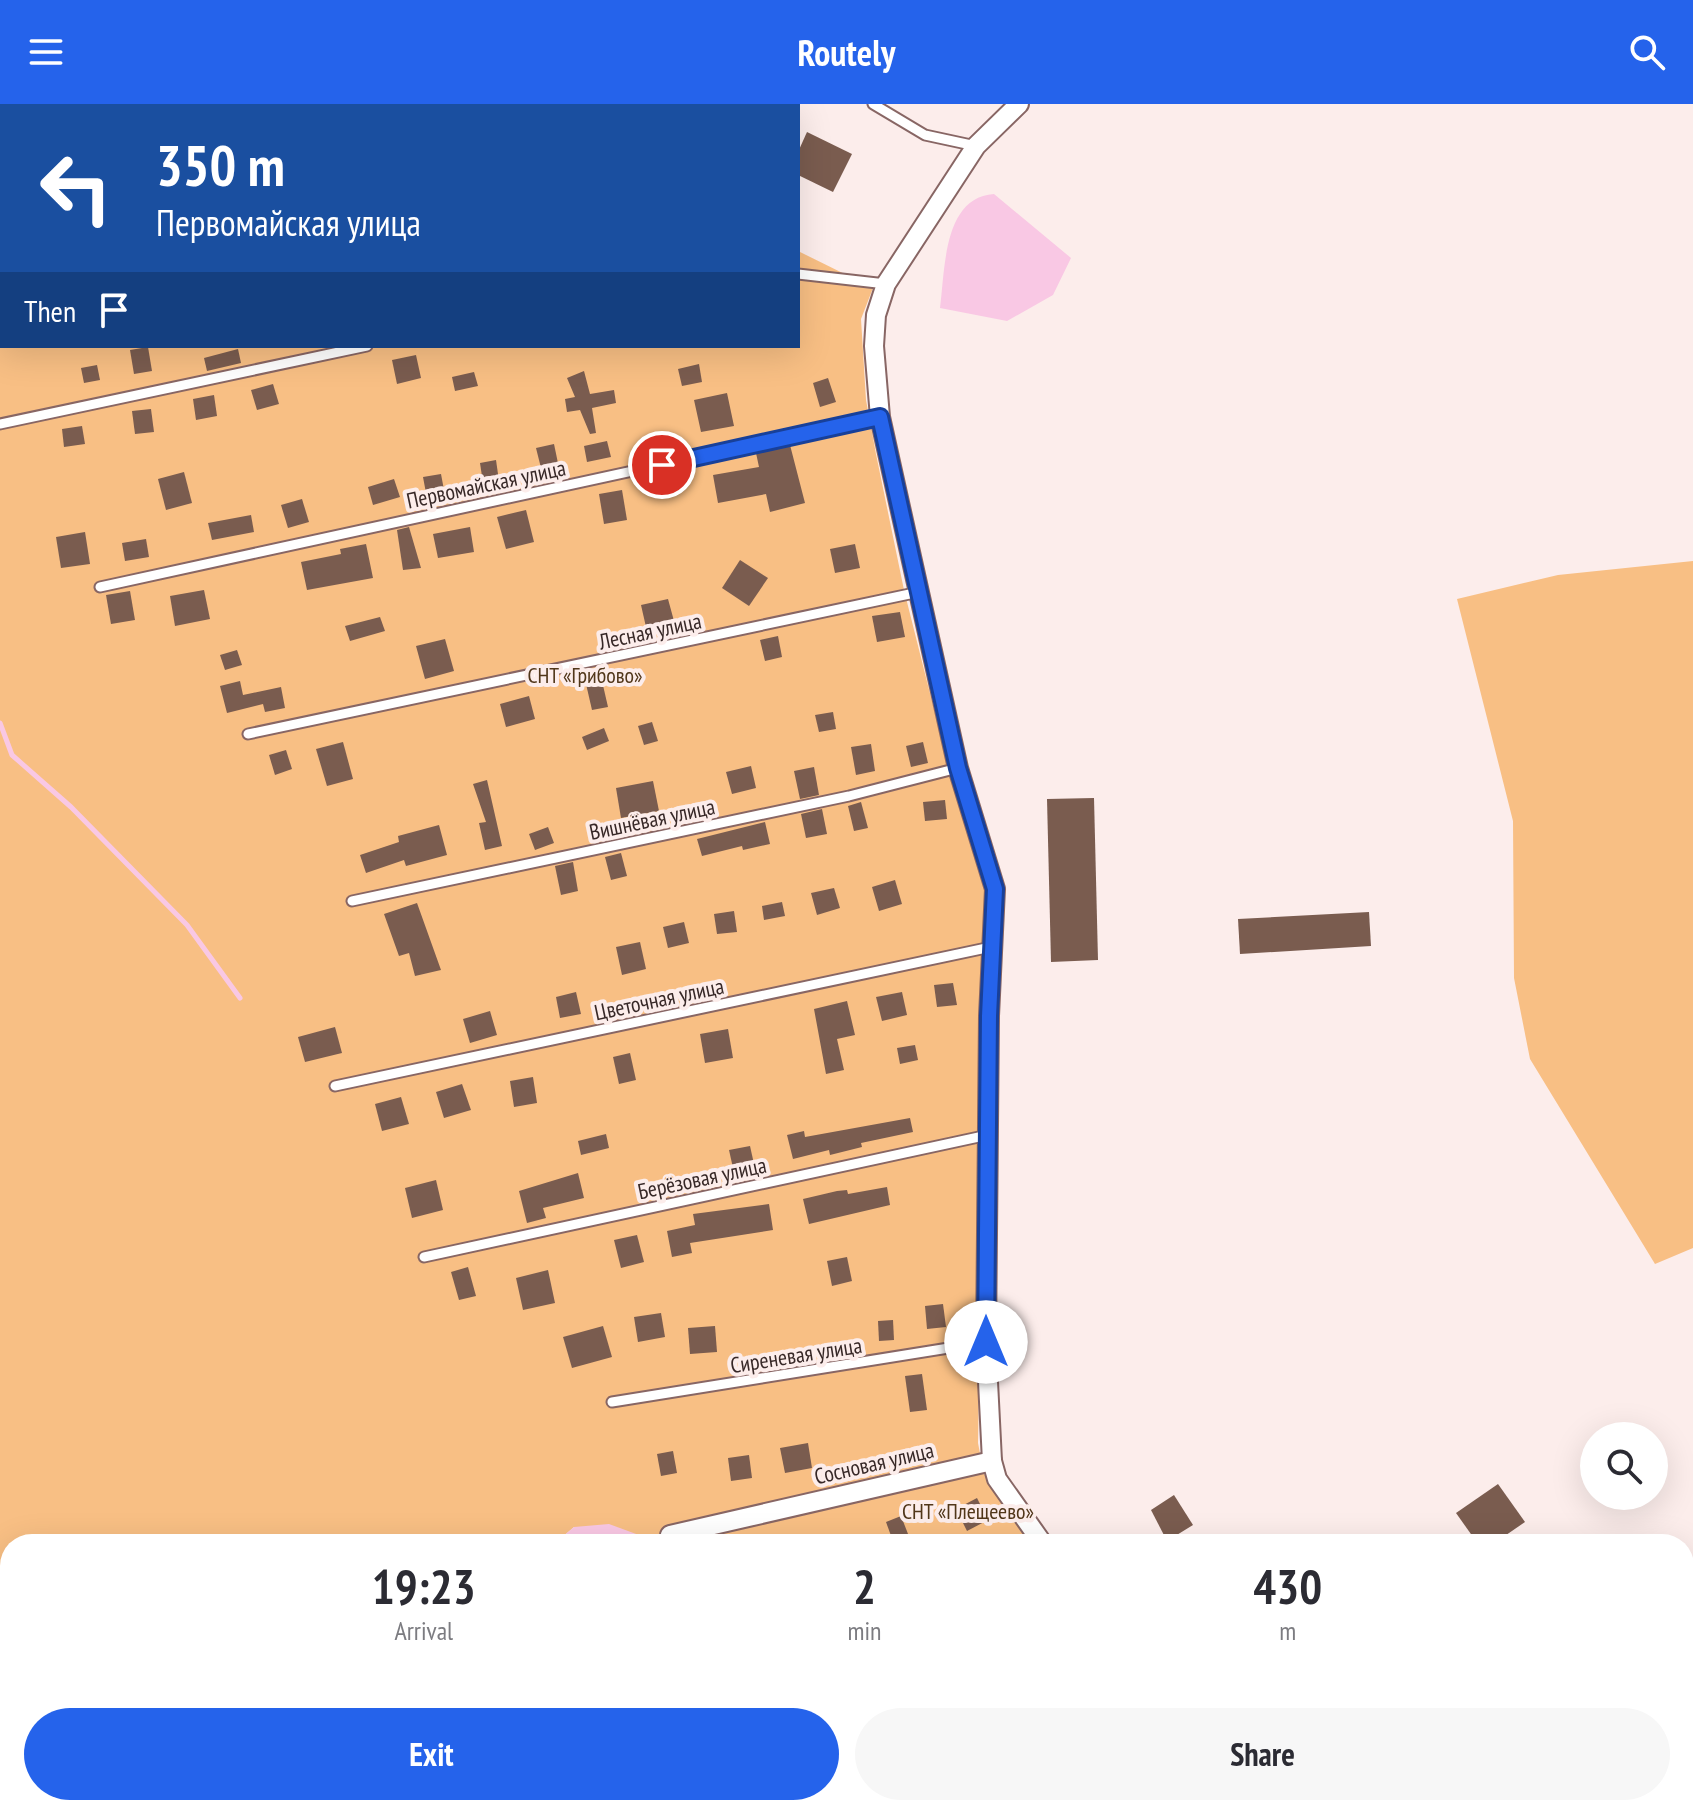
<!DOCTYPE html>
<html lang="en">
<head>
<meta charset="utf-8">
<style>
  body { margin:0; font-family:"PT Sans Narrow",sans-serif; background:#f7f7f7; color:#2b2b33; height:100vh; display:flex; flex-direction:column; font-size:30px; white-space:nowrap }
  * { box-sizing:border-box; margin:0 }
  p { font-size:26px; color:#7c7c81 }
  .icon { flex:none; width:44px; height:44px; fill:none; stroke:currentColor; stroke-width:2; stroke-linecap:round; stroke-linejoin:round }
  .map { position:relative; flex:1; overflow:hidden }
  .panel { position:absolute; left:0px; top:1430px; width:1694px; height:282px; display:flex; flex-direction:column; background:#fff; border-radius:32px 32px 0 0; box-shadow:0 8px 32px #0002 }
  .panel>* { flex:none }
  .guide { position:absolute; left:0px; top:0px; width:800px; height:244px; box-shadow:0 8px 32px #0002; background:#1a4fa0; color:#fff; overflow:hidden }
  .buttons { position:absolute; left:1580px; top:1318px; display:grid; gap:16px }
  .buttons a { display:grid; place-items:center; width:88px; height:88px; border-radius:50%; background:#fff; box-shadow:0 8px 32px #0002; font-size:40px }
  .pin { position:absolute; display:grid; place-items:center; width:68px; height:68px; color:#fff; margin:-34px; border:4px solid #fff; border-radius:50%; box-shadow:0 2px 8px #0007 }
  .me { position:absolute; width:88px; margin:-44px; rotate:0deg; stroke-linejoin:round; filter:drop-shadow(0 0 6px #0008) }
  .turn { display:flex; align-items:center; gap:28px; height:168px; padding:0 24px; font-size:36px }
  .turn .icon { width:104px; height:104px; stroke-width:2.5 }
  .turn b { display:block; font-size:56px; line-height:68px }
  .then { display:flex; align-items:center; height:76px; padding:0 24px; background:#0003; gap:16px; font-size:30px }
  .eta { display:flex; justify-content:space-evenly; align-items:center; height:136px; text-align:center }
  .eta b { font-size:48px; font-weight:700; line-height:56px }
  .action { display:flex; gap:16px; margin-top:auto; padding:16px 24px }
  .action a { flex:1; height:92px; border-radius:48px; background:#2563eb; color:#fff; font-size:32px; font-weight:700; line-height:92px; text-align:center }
  .action a+a { background:#f7f7f7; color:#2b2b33 }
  header { display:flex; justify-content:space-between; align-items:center; height:104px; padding:0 24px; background:#2563eb; color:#fff; font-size:36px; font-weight:700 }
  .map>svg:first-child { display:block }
  .green { fill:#f8bf84 }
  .water { fill:#f9c8e4 }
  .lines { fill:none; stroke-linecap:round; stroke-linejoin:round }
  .stream { stroke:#f9c8e4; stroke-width:5 }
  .building { fill:#7a5c4f }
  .lane-casing { stroke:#886664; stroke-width:13 }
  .street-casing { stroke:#886664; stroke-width:22 }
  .lane { stroke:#fff; stroke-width:9 }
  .street { stroke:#fff; stroke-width:18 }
  .route-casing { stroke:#184099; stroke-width:20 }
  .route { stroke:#2563eb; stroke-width:14 }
  .labels { text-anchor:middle; stroke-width:8; stroke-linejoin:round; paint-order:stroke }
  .street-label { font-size:22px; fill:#372827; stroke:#fcedeb }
  .park-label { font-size:22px; fill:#51371a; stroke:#fcedeb }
</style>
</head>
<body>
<header><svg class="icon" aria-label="menu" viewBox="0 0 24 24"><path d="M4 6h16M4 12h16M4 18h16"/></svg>Routely<svg class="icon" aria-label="search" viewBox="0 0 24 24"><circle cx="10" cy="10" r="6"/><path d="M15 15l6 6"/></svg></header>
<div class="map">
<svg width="1693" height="1711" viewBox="0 0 1693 1711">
  <rect width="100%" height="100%" fill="#fcedeb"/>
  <g class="green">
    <path d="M0 112 2 242H798V147L873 184 861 215 866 296 876 350 904 486 952 677 987 786 978 1339 984 1370 1033 1440H644L646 1435 574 1423 554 1440H10V1702H1216L1222 1711H0Z"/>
    <path d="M1693 457V1144L1655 1160 1530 955 1514 874 1513 717 1457 495 1558 471Z"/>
    <path d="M1693 1487V1711H1412L1423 1702H1684V1494Z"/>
  </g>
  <g class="water">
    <path d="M994 90 1071 154 1053 191 1007 217 940 204C945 167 943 93 994 90Z"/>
    <path d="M609 1420 647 1434 644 1440H554L574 1423Z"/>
  </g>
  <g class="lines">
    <path class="stream" d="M0 619 12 651 71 703 187 821 240 894"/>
  </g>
  <g class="building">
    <path d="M807 28 852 50 833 88 798 71V48Z"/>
    <path d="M148 243 152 267 134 270 130 246Z"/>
    <path d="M238 245 241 259 207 267 204 254Z"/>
    <path d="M416 251 421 274 397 280 392 256Z"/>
    <path d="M699 260 702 278 682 282 678 265Z"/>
    <path d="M97 261 100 276 84 279 81 264Z"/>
    <path d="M584 267 590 290 614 286 616 299 592 304 596 329 590 330 580 306 567 308 565 295 575 293 567 274Z"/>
    <path d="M474 268 478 282 455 287 452 273Z"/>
    <path d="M828 274 836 298 820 303 813 279Z"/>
    <path d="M273 280 279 300 257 306 251 286Z"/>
    <path d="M727 289 734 322 701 328 694 296Z"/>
    <path d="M214 291 217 312 196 316 193 295Z"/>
    <path d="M151 305 154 328 135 330 132 307Z"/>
    <path d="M82 322 85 340 64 343 62 325Z"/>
    <path d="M607 337 611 353 587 358 584 342Z"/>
    <path d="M554 340 559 364 542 368 536 344Z"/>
    <path d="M790 341 805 399 770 408 766 390 718 399 713 371 759 363 756 349Z"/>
    <path d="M496 356 499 377 483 379 480 359Z"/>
    <path d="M184 368 192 399 166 406 158 375Z"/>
    <path d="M441 370 444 386 426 389 423 373Z"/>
    <path d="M394 375 400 393 373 401 368 383Z"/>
    <path d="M622 386 627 416 604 420 599 390Z"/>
    <path d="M302 395 309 418 288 424 281 401Z"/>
    <path d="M526 406 534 438 506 445 497 413Z"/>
    <path d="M251 411 254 428 212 436 208 419Z"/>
    <path d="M409 423 421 464 403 466 397 426Z"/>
    <path d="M470 423 474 448 438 454 433 430Z"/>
    <path d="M85 428 90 460 61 464 56 433Z"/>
    <path d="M146 435 149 453 125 457 122 439Z"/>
    <path d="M366 440 373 474 307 486 301 458 341 450 340 445Z"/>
    <path d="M855 440 860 464 835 469 830 445Z"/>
    <path d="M740 456 768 474 749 502 722 484Z"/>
    <path d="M204 486 210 515 175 522 170 492Z"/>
    <path d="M130 487 135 516 111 520 106 491Z"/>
    <path d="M668 495 674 517 646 523 641 501Z"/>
    <path d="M900 508 905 533 877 538 872 512Z"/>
    <path d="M380 513 385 527 350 537 345 522Z"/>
    <path d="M778 532 782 553 765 557 760 536Z"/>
    <path d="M445 535 454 567 425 575 416 542Z"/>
    <path d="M237 546 242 561 225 566 220 551Z"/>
    <path d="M240 577 243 591 281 583 285 604 265 608 263 600 227 609 220 582Z"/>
    <path d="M602 577 608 603 592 606 586 580Z"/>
    <path d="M529 592 535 615 506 623 500 600Z"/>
    <path d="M833 608 836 625 819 628 815 611Z"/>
    <path d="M652 618 658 637 644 641 638 622Z"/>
    <path d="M604 624 609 637 587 646 582 633Z"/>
    <path d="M343 638 353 675 327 682 316 645Z"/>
    <path d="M923 638 928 659 911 663 906 642Z"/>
    <path d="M871 640 875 667 856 671 851 643Z"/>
    <path d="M286 646 292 665 275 671 269 651Z"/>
    <path d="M751 662 756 684 732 690 726 668Z"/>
    <path d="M814 663 819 691 800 695 794 667Z"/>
    <path d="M487 676 502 742 485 746 479 719 486 718 473 680Z"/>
    <path d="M653 677 659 707 621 714 616 684Z"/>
    <path d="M1094 694 1098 856 1051 858 1047 695Z"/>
    <path d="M945 696 947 715 925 717 923 698Z"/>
    <path d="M861 698 868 724 854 727 848 702Z"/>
    <path d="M822 705 827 730 806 734 801 710Z"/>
    <path d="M765 718 770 740 743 746 742 742 702 752 697 735Z"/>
    <path d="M439 721 447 751 406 762 404 756 366 769 360 751 399 738 398 732Z"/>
    <path d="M548 723 554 739 535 746 529 730Z"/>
    <path d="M621 749 627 772 611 776 605 753Z"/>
    <path d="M573 758 578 787 561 791 555 762Z"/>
    <path d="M895 776 902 800 879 807 872 783Z"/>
    <path d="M834 784 840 804 817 811 811 789Z"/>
    <path d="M782 798 785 812 764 816 762 802Z"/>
    <path d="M417 799 441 866 415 872 409 849 399 852 384 810Z"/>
    <path d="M734 807 737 828 717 830 714 810Z"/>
    <path d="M1369 808 1371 842 1240 850 1238 815Z"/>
    <path d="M684 818 689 839 668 844 663 823Z"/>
    <path d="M640 838 646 865 622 871 616 843Z"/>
    <path d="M953 879 957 901 937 903 934 881Z"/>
    <path d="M576 888 581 910 560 914 556 893Z"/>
    <path d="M902 888 907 911 882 917 876 893Z"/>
    <path d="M847 897 855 931 837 935 844 966 826 970 814 905Z"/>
    <path d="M490 907 497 931 470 939 463 915Z"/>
    <path d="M335 923 342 949 305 958 298 933Z"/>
    <path d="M728 925 733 954 705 959 700 930Z"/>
    <path d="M915 941 918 956 900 960 897 944Z"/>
    <path d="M630 949 636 976 619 980 613 953Z"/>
    <path d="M533 973 537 999 514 1003 510 977Z"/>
    <path d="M462 980 471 1006 444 1014 436 988Z"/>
    <path d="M401 993 409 1020 382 1027 375 1000Z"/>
    <path d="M910 1014 913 1028 861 1039 862 1043 830 1051 829 1046 793 1055 787 1031 804 1027 805 1033Z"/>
    <path d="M606 1030 609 1044 581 1051 578 1037Z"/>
    <path d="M750 1042 754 1060 733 1064 729 1046Z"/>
    <path d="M578 1069 584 1094 543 1104 546 1114 527 1119 519 1087Z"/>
    <path d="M436 1076 443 1106 412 1114 405 1084Z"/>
    <path d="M887 1083 890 1101 809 1120 803 1095 837 1087 847 1086 848 1090Z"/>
    <path d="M769 1100 773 1126 690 1139 692 1149 672 1153 667 1127 695 1121 693 1110Z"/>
    <path d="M637 1131 644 1158 621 1164 614 1136Z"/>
    <path d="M847 1153 852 1177 832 1182 827 1157Z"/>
    <path d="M468 1163 476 1192 459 1196 451 1168Z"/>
    <path d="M548 1166 555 1199 523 1206 516 1174Z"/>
    <path d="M943 1200 946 1223 927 1225 925 1202Z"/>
    <path d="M661 1209 665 1233 638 1238 634 1213Z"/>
    <path d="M893 1216 894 1236 879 1237 878 1217Z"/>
    <path d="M603 1222 612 1253 572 1264 563 1233Z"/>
    <path d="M715 1222 717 1248 690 1250 688 1224Z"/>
    <path d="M922 1270 927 1306 910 1308 905 1272Z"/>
    <path d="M808 1339 812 1364 785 1369 780 1344Z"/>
    <path d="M673 1347 677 1369 661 1372 657 1350Z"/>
    <path d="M749 1351 752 1374 731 1377 728 1354Z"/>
    <path d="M1498 1380 1525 1418 1493 1440H1478L1456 1409Z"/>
    <path d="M1174 1391 1193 1421 1167 1437 1151 1406Z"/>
    <path d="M977 1394 988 1416 967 1427 956 1405Z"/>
    <path d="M901 1412 910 1435 894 1440 886 1418Z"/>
  </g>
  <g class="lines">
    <defs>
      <g id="lane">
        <path d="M873 0 925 31 976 42"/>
        <path d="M0 116H2"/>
        <path d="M798 170 886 180"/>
        <path d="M0 320 367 242"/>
        <path d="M100 483 880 313"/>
        <path d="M248 630 919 488"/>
        <path d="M352 797 849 692 958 664"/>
        <path d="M335 982 991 843"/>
        <path d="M424 1153 988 1031"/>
        <path d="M612 1298 986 1238"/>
      </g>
      <g id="street">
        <path d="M1019 0 976 42 886 180 876 211 874 242 880 313 958 664 995 785 989 912 986 1238 992 1357 997 1375 1043 1440"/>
        <path d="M670 1431 992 1357"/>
        <path d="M1684 1687 1693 1680"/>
        <path d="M1230 1702 1236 1711"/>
        <path d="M1654 1711 1665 1702"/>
      </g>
    </defs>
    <use href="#lane" class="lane-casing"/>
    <use href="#street" class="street-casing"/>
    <use href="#lane" class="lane"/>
    <use href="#street" class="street"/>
  </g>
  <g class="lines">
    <defs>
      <path id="route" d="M662 361 880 313 958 664 995 785 989 912 986 1238"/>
    </defs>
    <use href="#route" class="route-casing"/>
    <use href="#route" class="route"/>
  </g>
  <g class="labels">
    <g class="street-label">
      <text transform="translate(486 380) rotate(-12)" y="8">Первомайская улица</text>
      <text transform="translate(650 527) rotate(-12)" y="8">Лесная улица</text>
      <text transform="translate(652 715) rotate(-12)" y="8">Вишнёвая улица</text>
      <text transform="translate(659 895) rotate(-12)" y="8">Цветочная улица</text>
      <text transform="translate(702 1074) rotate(-12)" y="8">Берёзовая улица</text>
      <text transform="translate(796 1251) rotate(-9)" y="8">Сиреневая улица</text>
      <text transform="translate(874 1359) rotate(-13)" y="8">Сосновая улица</text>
    </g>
    <g class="park-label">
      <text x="585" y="579">СНТ «Грибово»</text>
      <text x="968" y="1415">СНТ «Плещеево»</text>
    </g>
  </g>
</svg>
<div class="buttons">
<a><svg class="icon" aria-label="search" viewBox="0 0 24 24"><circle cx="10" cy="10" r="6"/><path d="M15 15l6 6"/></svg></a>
</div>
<div class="pin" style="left:662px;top:361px;background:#d93025"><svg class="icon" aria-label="arrive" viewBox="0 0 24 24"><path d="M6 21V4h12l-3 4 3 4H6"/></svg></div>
<svg class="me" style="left:986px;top:1238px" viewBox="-20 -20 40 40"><circle r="19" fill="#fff"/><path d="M0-13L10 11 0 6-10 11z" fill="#2563eb"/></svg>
<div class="guide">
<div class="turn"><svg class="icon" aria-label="left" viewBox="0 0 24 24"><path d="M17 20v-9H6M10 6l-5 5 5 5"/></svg><div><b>350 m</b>Первомайская улица</div></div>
<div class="then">Then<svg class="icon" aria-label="arrive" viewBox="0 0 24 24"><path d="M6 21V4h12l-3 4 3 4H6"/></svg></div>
</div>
<section class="panel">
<div class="eta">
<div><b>19:23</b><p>Arrival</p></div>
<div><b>2</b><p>min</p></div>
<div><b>430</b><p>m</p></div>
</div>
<div class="action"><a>Exit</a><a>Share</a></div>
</section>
</div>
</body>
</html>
